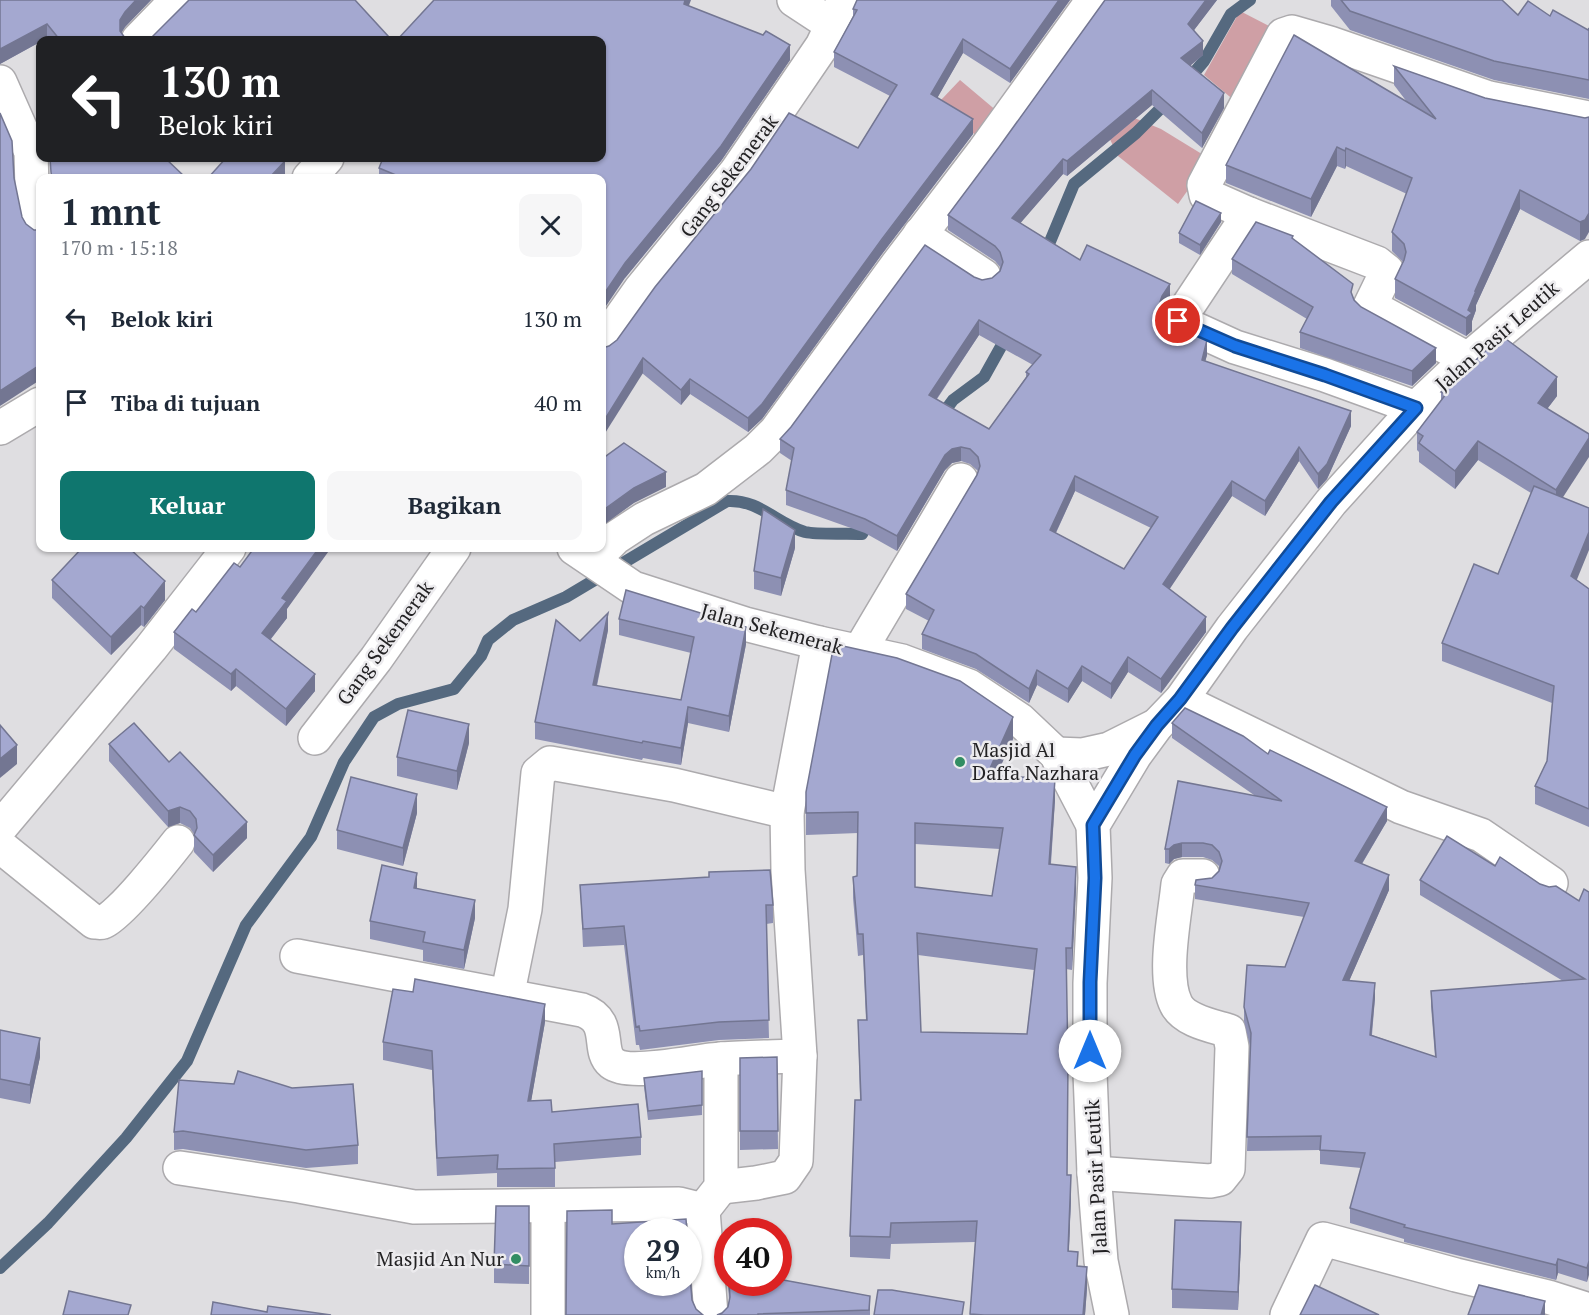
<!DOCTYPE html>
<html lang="id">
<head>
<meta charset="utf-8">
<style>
  body { margin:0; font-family:"PT Serif",serif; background:#f6f6f7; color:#1f2937; height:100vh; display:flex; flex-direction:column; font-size:22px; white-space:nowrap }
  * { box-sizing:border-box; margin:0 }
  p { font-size:20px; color:#747a83 }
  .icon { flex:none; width:33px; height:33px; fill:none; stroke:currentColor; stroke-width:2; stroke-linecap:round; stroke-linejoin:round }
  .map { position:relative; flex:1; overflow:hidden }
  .drawer { position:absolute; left:36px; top:174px; width:570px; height:378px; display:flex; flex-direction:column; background:#fff; border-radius:12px; box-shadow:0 2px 4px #0004 }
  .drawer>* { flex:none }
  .guide { position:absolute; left:36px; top:36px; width:570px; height:126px; border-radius:12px; box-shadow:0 2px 4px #0004; background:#202124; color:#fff; overflow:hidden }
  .speed { position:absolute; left:624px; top:1218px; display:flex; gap:12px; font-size:30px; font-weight:700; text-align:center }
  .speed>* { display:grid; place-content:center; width:78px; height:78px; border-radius:50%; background:#fff; box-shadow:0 2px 4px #0004; line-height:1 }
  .speed small { font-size:15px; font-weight:400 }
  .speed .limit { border:9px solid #d22; background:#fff; color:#111 }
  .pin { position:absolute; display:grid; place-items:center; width:51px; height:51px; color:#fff; margin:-26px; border:3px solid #fff; border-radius:50%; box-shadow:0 2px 6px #0007 }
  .me { position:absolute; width:66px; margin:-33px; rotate:0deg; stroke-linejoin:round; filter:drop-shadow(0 0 4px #0008) }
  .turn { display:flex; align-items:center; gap:21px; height:126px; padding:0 24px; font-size:27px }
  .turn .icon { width:78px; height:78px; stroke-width:2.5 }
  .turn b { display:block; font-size:42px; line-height:51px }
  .round { display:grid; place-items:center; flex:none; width:63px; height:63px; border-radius:12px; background:#f6f6f7 }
  .summary { display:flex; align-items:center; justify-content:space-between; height:102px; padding:0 24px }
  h1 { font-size:36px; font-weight:700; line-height:45px }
  .button { display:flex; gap:12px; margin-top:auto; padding:12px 24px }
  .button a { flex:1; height:69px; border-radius:12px; background:#0f766e; color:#fff; font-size:24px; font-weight:700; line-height:69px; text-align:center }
  .button a+a { background:#f6f6f7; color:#1f2937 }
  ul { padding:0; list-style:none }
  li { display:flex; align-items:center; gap:18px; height:84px; padding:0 24px }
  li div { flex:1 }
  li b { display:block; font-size:22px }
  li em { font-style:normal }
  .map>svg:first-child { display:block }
  .forest { fill:#cf9fa5 }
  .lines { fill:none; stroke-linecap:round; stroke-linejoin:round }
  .stream { stroke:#55697f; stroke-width:12 }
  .minor-casing { stroke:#acaaad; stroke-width:36 }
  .tertiary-casing { stroke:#acaaad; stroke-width:36 }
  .minor { stroke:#fff; stroke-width:33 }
  .tertiary { stroke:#fff; stroke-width:33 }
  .wall { fill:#8d90b3; fill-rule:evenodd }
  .shaded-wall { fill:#737692 }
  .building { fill:#a4a8d0; stroke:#737692; stroke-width:1.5; fill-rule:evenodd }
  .route-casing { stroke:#114b97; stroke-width:15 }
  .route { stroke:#1a73e8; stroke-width:10 }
  .poi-dot { fill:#328d63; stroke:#ecebee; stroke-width:2 }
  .labels { text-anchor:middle; stroke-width:5; stroke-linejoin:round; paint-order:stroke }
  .street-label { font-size:20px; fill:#232224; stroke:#ecebee }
  .poi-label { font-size:20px; fill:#232224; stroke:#ecebee; text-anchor:start }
</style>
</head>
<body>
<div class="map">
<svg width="1589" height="1315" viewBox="0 0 1589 1315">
  <rect width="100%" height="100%" fill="#dfdee1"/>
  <g class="forest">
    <path d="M1240 11 1281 32 1242 107 1204 75Z"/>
    <path d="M960 80 998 112 978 138 941 100Z"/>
    <path d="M1091 100 1161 129 1210 159 1178 204 1118 156Z"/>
  </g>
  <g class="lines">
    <g class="stream">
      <path d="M1187 81 1204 61 1231 14 1250 0"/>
      <path d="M1044 256 1074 184 1136 133 1169 100"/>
      <path d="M939 419 953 400 984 377 1008 334"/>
      <path d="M0 1268 48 1223 126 1138 187 1061 246 925 311 837 344 762 374 717 398 704 454 689 481 656 488 640 513 620 566 597 727 501C759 499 777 524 805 532 819 535 847 533 862 534L870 520"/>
    </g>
    <defs>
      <g id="minor">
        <path d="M794 0 832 25"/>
        <path d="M138 40 177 0"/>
        <path d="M0 82 31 152 32 189 40 227"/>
        <path d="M309 178 327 158"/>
        <path d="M1249 214 1178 321 1235 347 1325 375 1416 408"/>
        <path d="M920 234 984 276"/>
        <path d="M602 344 640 290 736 172 822 46 844 0"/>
        <path d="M1468 359 1370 306 1387 271 1377 263 1249 214 1206 195 1204 185 1283 35 1292 32 1330 43 1489 98 1589 118"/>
        <path d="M0 428 40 404"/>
        <path d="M574 548 633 588 745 624 819 643 902 661 969 686 1020 720 1056 754 1093 825"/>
        <path d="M593 560 615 538 644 519 706 489 758 449 776 431 897 265 984 151 1093 0"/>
        <path d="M859 652 961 480"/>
        <path d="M1181 700 1401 807 1481 835 1551 883"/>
        <path d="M315 738 376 659 454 548"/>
        <path d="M1056 754 1082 755 1109 749 1157 725"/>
        <path d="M0 828 151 648 229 548"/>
        <path d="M0 846 94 922C97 922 100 923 103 922 118 918 167 856 178 842"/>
        <path d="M297 956 582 1010C614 1021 596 1050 612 1063 630 1077 698 1060 721 1059 747 1057 774 1057 800 1056"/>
        <path d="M507 997 525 909 538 773 550 763 674 785 787 812"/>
        <path d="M180 1168 299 1186 414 1207 679 1204 703 1210"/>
        <path d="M1094 1173 1210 1181 1220 1179 1228 1169 1232 1047 1229 1031C1213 1026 1184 1021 1176 1004 1162 976 1175 915 1178 884L1183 876H1203"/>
        <path d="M721 1187 756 1183 785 1177 796 1161 800 1056 788 870 787 812 819 643"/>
        <path d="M548 1315V1206"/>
        <path d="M711 1315 703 1210 721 1187V1059"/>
        <path d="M1287 1315 1323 1239 1456 1275 1548 1297 1589 1310"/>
      </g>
      <path id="tertiary" d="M1112 1315 1101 1261 1094 1173 1090 1073V983L1095 878 1093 825 1135 755 1157 725 1181 700 1232 628 1331 502 1416 408 1468 359 1589 257"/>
    </defs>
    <use href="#minor" class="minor-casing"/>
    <use href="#tertiary" class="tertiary-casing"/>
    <use href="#minor" class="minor"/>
    <use href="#tertiary" class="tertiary"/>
  </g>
  <g class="wall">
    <path d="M0 0H151L125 27 121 33 125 38 128 40H48L47 38 40 40V42L0 64Z"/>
    <path d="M857 0H1070L1010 83 963 53 937 98 973 134 882 254 762 419 748 432 690 394 681 405 609 346 858 148 890 96 834 67V52L853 16V9Z"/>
    <path d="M1105 0H1217L1194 30 1203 55 1190 66 1224 108 1202 148 1152 105 1067 176 1063 174 1020 223 1080 260 1170 299 1162 311V316L1207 355 1205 361 1351 426 1327 479 1318 489 1299 461 1265 516 1232 496 1169 589 1206 632 1161 693 1128 672 1111 699 1082 681 1068 703 1037 685 1029 703 976 669 922 649V634L929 621 906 609V594L977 475 978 471 970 464 961 461 952 463 945 470 897 551 865 533 786 505V490L792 461 780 453V439L974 277 982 280 992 278 1000 271V267L995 261 948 230V215L999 147ZM979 335 1033 365 1026 372V377L989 429 937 399ZM1075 491 1151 528 1124 569 1056 533Z"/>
    <path d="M1331 0H1502L1518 15 1550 16 1588 30 1589 28V99L1494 80 1350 30 1331 6Z"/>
    <path d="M689 6 790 60 721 161 625 278 602 178H379V168Z"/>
    <path d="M1394 66 1485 98 1585 118V239L1580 241 1520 209 1476 305V310L1472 321V331L1466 336 1395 298V279L1403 262 1392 251V232L1407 194 1346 166 1345 169 1337 166 1311 217 1226 183V165L1407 102 1394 85Z"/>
    <path d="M1221 222 1200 255 1179 243V233Z"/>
    <path d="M1293 239 1353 297 1354 300 1361 307 1436 363 1412 386 1300 348V332L1307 319 1232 274V259Z"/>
    <path d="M1441 392 1557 396 1547 409 1577 580 1589 589V827L1535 804V786L1547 761 1552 703 1442 661V643L1498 574 1531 493 1478 460 1455 489 1419 462V452L1417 450V432L1441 401Z"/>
    <path d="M795 548 781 596 754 589V571Z"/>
    <path d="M52 580 165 600 144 627 141 625 111 655 52 598Z"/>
    <path d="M287 609V618L271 639 315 691 286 726 236 686 231 691 174 649V632L196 612Z"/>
    <path d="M619 619 746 644 729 732 688 723 681 765 643 758 642 760 535 739V722L580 641 608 630 597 686 681 700 691 653 619 635Z"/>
    <path d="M1172 723 1268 754 1387 821 1362 864 1389 890 1349 981 1375 998 1372 1035 1435 1057 1431 1006V991L1563 981 1420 895V880L1495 866 1579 901 1589 892 1587 1282 1558 1273 1556 1280 1404 1242V1239L1350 1223V1208L1361 1168 1320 1164V1150L1247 1151 1250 1046 1244 1021V1007L1285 967 1304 917 1195 899V885L1212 878 1219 871V866L1212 860 1203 857H1182L1174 859 1169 864 1165 863V849L1254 795 1172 738Z"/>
    <path d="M1013 739 996 776 1055 800 1051 864 1076 888 1072 970 1066 969 1067 1175 1071 1196 1069 1251 1078 1266 1087 1288 1085 1315H970L975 1242 891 1244 890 1259 850 1257V1236L860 1100 858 1020H866L863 955 858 956 853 898V877L857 876 858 833 806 835V792ZM915 844 1000 849 992 896 915 887ZM918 955 1034 970 1027 1034 921 1032Z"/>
    <path d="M469 743 457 790 397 776V757Z"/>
    <path d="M109 744 169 762 247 838 213 872 194 852V834L190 828 180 823 168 827 109 761Z"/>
    <path d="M417 813 403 866 337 849V830Z"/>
    <path d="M580 885 773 905V923L766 924 769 1038 719 1040 640 1050 639 1045H636L624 945 583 947Z"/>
    <path d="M417 888 475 918 464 969 423 961V950L370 939V921Z"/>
    <path d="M545 1022 531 1101 552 1112 641 1137V1155L555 1162V1187H497V1173L437 1176 432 1070 383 1060V1042Z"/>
    <path d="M0 1030 40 1057 30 1104 0 1098Z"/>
    <path d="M777 1057 778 1149 740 1150V1058Z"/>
    <path d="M702 1071V1115L648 1120 644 1087V1078Z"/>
    <path d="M179 1080 358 1145V1164L306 1168 183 1149 174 1150V1132Z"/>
    <path d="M529 1206V1284L494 1283V1264Z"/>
    <path d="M1241 1241 1238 1310 1172 1308V1289Z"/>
    <path d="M728 1282H778L870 1296V1315H717L722 1313 728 1307 729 1301Z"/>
  </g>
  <g class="shaded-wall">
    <path d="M136 0H151L125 27 120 35V20L125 12Z"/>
    <path d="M685 0H691L684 19V4Z"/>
    <path d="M1059 0H1070L1010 83V69Z"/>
    <path d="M1206 0H1217L1188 38V24Z"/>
    <path d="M47 24V38L40 40V42L0 64V49Z"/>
    <path d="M963 39V53L931 109V94Z"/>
    <path d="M1203 41V55L1181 73V58Z"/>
    <path d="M790 45V60L721 161 625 278 602 312V297L625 263Z"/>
    <path d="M1152 90V105L1067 176V161Z"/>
    <path d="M1224 93V108L1202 148V133Z"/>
    <path d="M973 119V134L882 254 762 419 748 432V418Z"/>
    <path d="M1337 147V166L1311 217V199Z"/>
    <path d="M1346 148V166L1345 169V151Z"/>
    <path d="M1063 159V174L1012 233V218Z"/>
    <path d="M285 161V176L282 178H269Z"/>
    <path d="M1520 190V209L1476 305V310L1472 321V331L1466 336V318L1475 291Z"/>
    <path d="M1221 213V222L1200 255V245Z"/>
    <path d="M1589 213V232L1585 239 1580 241V222Z"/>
    <path d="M1170 284V299L1162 311 1159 320V305L1162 296Z"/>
    <path d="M979 320V335L929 410V395Z"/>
    <path d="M1207 340V355L1202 374V360Z"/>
    <path d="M1436 348V363L1412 386V371Z"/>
    <path d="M643 358V373L602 438V424Z"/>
    <path d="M40 365V380L0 406V391Z"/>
    <path d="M1557 377V396L1538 421V403Z"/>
    <path d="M690 379V394L681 405V390Z"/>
    <path d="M1351 411V426L1327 479 1318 489V474Z"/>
    <path d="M1589 438V457L1556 508V490Z"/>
    <path d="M1478 441V460L1455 489V471Z"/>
    <path d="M961 447V461L952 463 945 470 897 551V536L945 455 952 449Z"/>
    <path d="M1299 447V461L1265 516V501Z"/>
    <path d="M666 472V487L634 503 602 526V511L634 488Z"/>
    <path d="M1075 476V491L1050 545V530Z"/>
    <path d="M1232 481V496L1163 599V584Z"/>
    <path d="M795 530V548L781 596V578Z"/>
    <path d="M1589 532V550L1571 594V576Z"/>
    <path d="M319 548H331L287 609V618L262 650V633L282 598Z"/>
    <path d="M165 581V600L144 627V608Z"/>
    <path d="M141 606V625L111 655V637Z"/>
    <path d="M608 613V630L593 702V685Z"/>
    <path d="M1206 617V632L1161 693V679Z"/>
    <path d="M746 627V644L729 732V716Z"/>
    <path d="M1128 657V672L1111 699V684Z"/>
    <path d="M1082 666V681L1068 703V689Z"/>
    <path d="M236 669V686L231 691V674Z"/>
    <path d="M1037 670V685L1029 703V689Z"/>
    <path d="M315 674V691L286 726V709Z"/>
    <path d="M688 707V723L681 765V748Z"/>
    <path d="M1013 717V739L987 796V775Z"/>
    <path d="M469 724V743L457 790V771Z"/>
    <path d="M17 745V764L0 778V759Z"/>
    <path d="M1055 779V800L1049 885V864Z"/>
    <path d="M417 794V813L403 866V848Z"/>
    <path d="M180 807V823L168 827V811Z"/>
    <path d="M1387 807V821L1355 875V861Z"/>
    <path d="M247 822V838L213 872V855Z"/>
    <path d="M1182 843V857L1174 859 1169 864V849L1174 845Z"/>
    <path d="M1076 867V888L1072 970V948Z"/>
    <path d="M417 873V892L414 888Z"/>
    <path d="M1389 875V890L1343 995V980Z"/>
    <path d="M475 900V918L464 969V950Z"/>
    <path d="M1375 983V998L1370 1049V1035Z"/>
    <path d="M545 1004V1022L528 1119V1101Z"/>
    <path d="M40 1038V1057L30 1104V1085Z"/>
    <path d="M1071 1175V1196L1068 1272V1251Z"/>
    <path d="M1241 1222V1241L1238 1310V1292Z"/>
    <path d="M1558 1259V1273L1556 1280V1265Z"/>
    <path d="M1589 1261V1275L1587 1282V1268Z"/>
    <path d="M1087 1267V1288L1085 1315H1083Z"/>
    <path d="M1545 1301V1315H1541Z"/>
  </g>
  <g class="building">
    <path d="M0 0H136L125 12 120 20V31L125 38 128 40H60L47 24 0 49Z"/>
    <path d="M189 0H355L388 36 383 40H148L151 38Z"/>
    <path d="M434 0H685L684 4 763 35 766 31 790 45 721 146 625 263 602 297V178H403L379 168 383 158H602V40H397Z"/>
    <path d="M857 0H1059L1010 69 963 39 931 94 973 119 882 239 762 404 748 418 690 379 681 390 643 358 602 424V348L609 346 617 340 655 287 751 169 789 113 858 148 897 85 834 52 857 10 853 9Z"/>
    <path d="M1105 0H1206L1188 24 1203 41 1181 58 1224 93 1202 133 1152 90 1067 161 1063 159 1012 218 1080 260 1087 245 1170 284 1162 296 1159 305 1162 316 1170 323 1207 340 1202 360 1351 411 1327 464 1318 474 1299 447 1265 501 1232 481 1163 584 1206 617 1161 679 1128 657 1111 684 1082 666 1068 689 1037 670 1029 689 976 654 922 634 934 610 906 594 977 475 980 466 978 457 970 449 961 447 952 449 945 455 897 536 865 519 786 490 794 448 780 439 791 427 925 245 974 277 982 280 992 278 1000 271 1003 262 1000 252 995 246 948 215 999 147ZM979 320 1041 355 1026 372 1029 374 989 429 929 395ZM1075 476 1158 517 1124 569 1050 530Z"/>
    <path d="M1341 0H1502L1518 15 1528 1 1550 16 1553 10 1588 30 1589 28V80L1494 61 1350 11Z"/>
    <path d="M1294 35 1436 119 1394 66 1485 98 1585 118 1589 117V213L1585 220 1580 222 1520 190 1475 291H1476L1468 310 1472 313 1466 318 1395 279 1404 260 1406 252 1404 244 1392 232 1412 178 1346 148 1345 151 1337 147 1311 199 1226 165Z"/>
    <path d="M0 113 12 141 14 178 22 217 26 224 34 230H40V365L0 391Z"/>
    <path d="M50 158H165L186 178H52L51 172Z"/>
    <path d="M226 158H280L285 161 269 178H208Z"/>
    <path d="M1196 201 1221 213 1200 245 1179 233Z"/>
    <path d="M1256 222 1293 236 1292 238 1353 284 1351 292 1354 300 1361 307 1436 348 1412 371 1300 332 1313 307 1232 259Z"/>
    <path d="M1502 336 1557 377 1538 403 1589 434V438L1556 490 1478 441 1455 471 1419 443 1423 436 1417 432 1446 394 1441 392Z"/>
    <path d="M624 443 666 472 634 488 602 511V459Z"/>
    <path d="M1534 486 1589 508V532L1571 576 1589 589V809L1535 786 1547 761 1554 686 1442 643 1474 564 1498 574Z"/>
    <path d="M763 509 795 530 781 578 754 571Z"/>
    <path d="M82 548H129L165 581 144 608 141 606 111 637 52 580Z"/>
    <path d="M254 548H319L282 598 287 601 262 633 315 674 286 709 236 669 231 674 174 632 192 609 196 612 234 563 240 567Z"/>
    <path d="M626 590 746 627 729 716 688 707 681 748 643 741 642 743 535 722 556 620 580 641 608 613 593 685 681 700 694 637 619 619Z"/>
    <path d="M834 644 897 658 960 681 1013 717 987 775 1055 779 1049 864 1076 867 1072 948H1066L1068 1062 1067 1175H1071L1068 1251 1078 1252 1077 1266 1087 1267 1083 1315H984L970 1314 977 1221 891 1223 890 1237 850 1236 855 1100H861L858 1020H867L863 934H858L853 877 857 876 858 812 806 813V792ZM915 823 1003 828 992 896 915 887ZM917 933 1037 949 1027 1034 921 1032Z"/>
    <path d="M1185 708 1243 736 1268 754 1270 750 1387 807 1355 861 1389 875 1343 980 1375 983 1370 1035 1436 1057 1431 991 1585 979 1420 880 1447 836 1495 866 1500 857 1540 884 1549 887 1556 886 1579 901 1584 889 1589 892V1261L1587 1268 1558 1259 1556 1265 1404 1227 1405 1225 1350 1208 1365 1153 1320 1150 1321 1136 1247 1137 1251 1033 1244 1007 1247 965 1285 967 1309 903 1195 885 1196 880 1212 878 1219 871 1222 861 1219 852 1212 845 1203 843H1182L1174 845 1169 849H1165L1178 781 1282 801 1172 723Z"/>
    <path d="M408 710 469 724 457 771 397 757Z"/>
    <path d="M134 723 169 762 180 752 247 822 213 855 194 835 197 828 196 819 190 811 180 807 168 811 109 744Z"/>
    <path d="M0 725 17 745 0 759Z"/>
    <path d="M351 777 417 794 403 848 337 830Z"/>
    <path d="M382 865 417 873 414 888 475 900 464 950 423 942 425 932 370 921Z"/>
    <path d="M770 870 773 905H766L769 1020 719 1022 640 1031 639 1026 636 1027 624 926 583 929 580 885 709 877V872Z"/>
    <path d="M415 979 545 1004 528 1101 551 1100 552 1112 638 1104 641 1137 554 1144 555 1168 497 1169 498 1155 437 1158 432 1051 383 1042 393 989 413 992Z"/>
    <path d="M0 1030 40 1038 30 1085 0 1079Z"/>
    <path d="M777 1057 778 1131H740V1058Z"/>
    <path d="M238 1071 292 1088 353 1084 358 1145 306 1150 183 1131 174 1132 179 1080 234 1084Z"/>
    <path d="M702 1071V1105L648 1111 644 1078Z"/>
    <path d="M496 1206H529V1266L494 1264Z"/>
    <path d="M612 1210V1224L686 1219 687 1232H638V1282H688V1250L692 1300 696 1309 703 1315H566L567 1211Z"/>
    <path d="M1175 1220 1241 1222 1238 1292 1172 1289Z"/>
    <path d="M778 1279 870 1296 869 1310 758 1314V1315H717L722 1313 728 1307 730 1297 729 1282H778Z"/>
    <path d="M1315 1285 1379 1315H1300Z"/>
    <path d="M1479 1285 1545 1301 1541 1315H1468Z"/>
    <path d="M878 1290H892L964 1302 962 1315H874Z"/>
    <path d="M69 1291 131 1305 128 1315H63Z"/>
    <path d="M213 1302 267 1312 268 1306 331 1315H211Z"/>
  </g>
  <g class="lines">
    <defs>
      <path id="route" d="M1090 1051V982L1095 878 1093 825 1135 755 1157 725 1180 699 1232 628 1331 502 1416 408 1325 375 1235 346 1178 321"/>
    </defs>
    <use href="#route" class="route-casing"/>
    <use href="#route" class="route"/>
  </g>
  <g class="poi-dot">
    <circle cx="960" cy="762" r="6"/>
    <circle cx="516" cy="1259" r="6"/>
  </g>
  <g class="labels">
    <g class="street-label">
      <text transform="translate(729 176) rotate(-53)" y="7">Gang Sekemerak</text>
      <text transform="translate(1497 336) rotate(-41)" y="7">Jalan Pasir Leutik</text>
      <text transform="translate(772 629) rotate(15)" y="7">Jalan Sekemerak</text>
      <text transform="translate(385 643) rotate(-54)" y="7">Gang Sekemerak</text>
      <text transform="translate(1096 1177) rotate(-93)" y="7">Jalan Pasir Leutik</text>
    </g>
    <g class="poi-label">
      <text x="972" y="757">Masjid Al<tspan x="972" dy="23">Daffa Nazhara</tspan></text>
      <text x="504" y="1266" text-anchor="end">Masjid An Nur</text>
    </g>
  </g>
</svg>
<div class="speed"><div>29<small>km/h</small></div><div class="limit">40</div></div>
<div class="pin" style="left:1178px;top:321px;background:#d93025"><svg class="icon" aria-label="arrive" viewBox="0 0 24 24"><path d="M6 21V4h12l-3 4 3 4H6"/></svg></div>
<svg class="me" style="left:1090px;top:1051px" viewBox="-20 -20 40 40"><circle r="19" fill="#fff"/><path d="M0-13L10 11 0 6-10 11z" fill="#1a73e8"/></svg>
<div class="guide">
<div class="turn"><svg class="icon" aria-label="left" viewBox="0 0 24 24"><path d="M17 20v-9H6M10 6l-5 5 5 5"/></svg><div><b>130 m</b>Belok kiri</div></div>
</div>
<section class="drawer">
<div class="summary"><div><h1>1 mnt</h1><p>170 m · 15:18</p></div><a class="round"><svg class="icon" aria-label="close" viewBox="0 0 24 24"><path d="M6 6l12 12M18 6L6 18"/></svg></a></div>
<ul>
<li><svg class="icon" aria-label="left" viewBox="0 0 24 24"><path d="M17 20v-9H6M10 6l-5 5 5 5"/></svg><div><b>Belok kiri</b></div><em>130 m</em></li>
<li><svg class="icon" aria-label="arrive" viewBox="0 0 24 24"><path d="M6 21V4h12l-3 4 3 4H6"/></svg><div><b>Tiba di tujuan</b></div><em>40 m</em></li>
</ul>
<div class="button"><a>Keluar</a><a>Bagikan</a></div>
</section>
</div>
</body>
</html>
